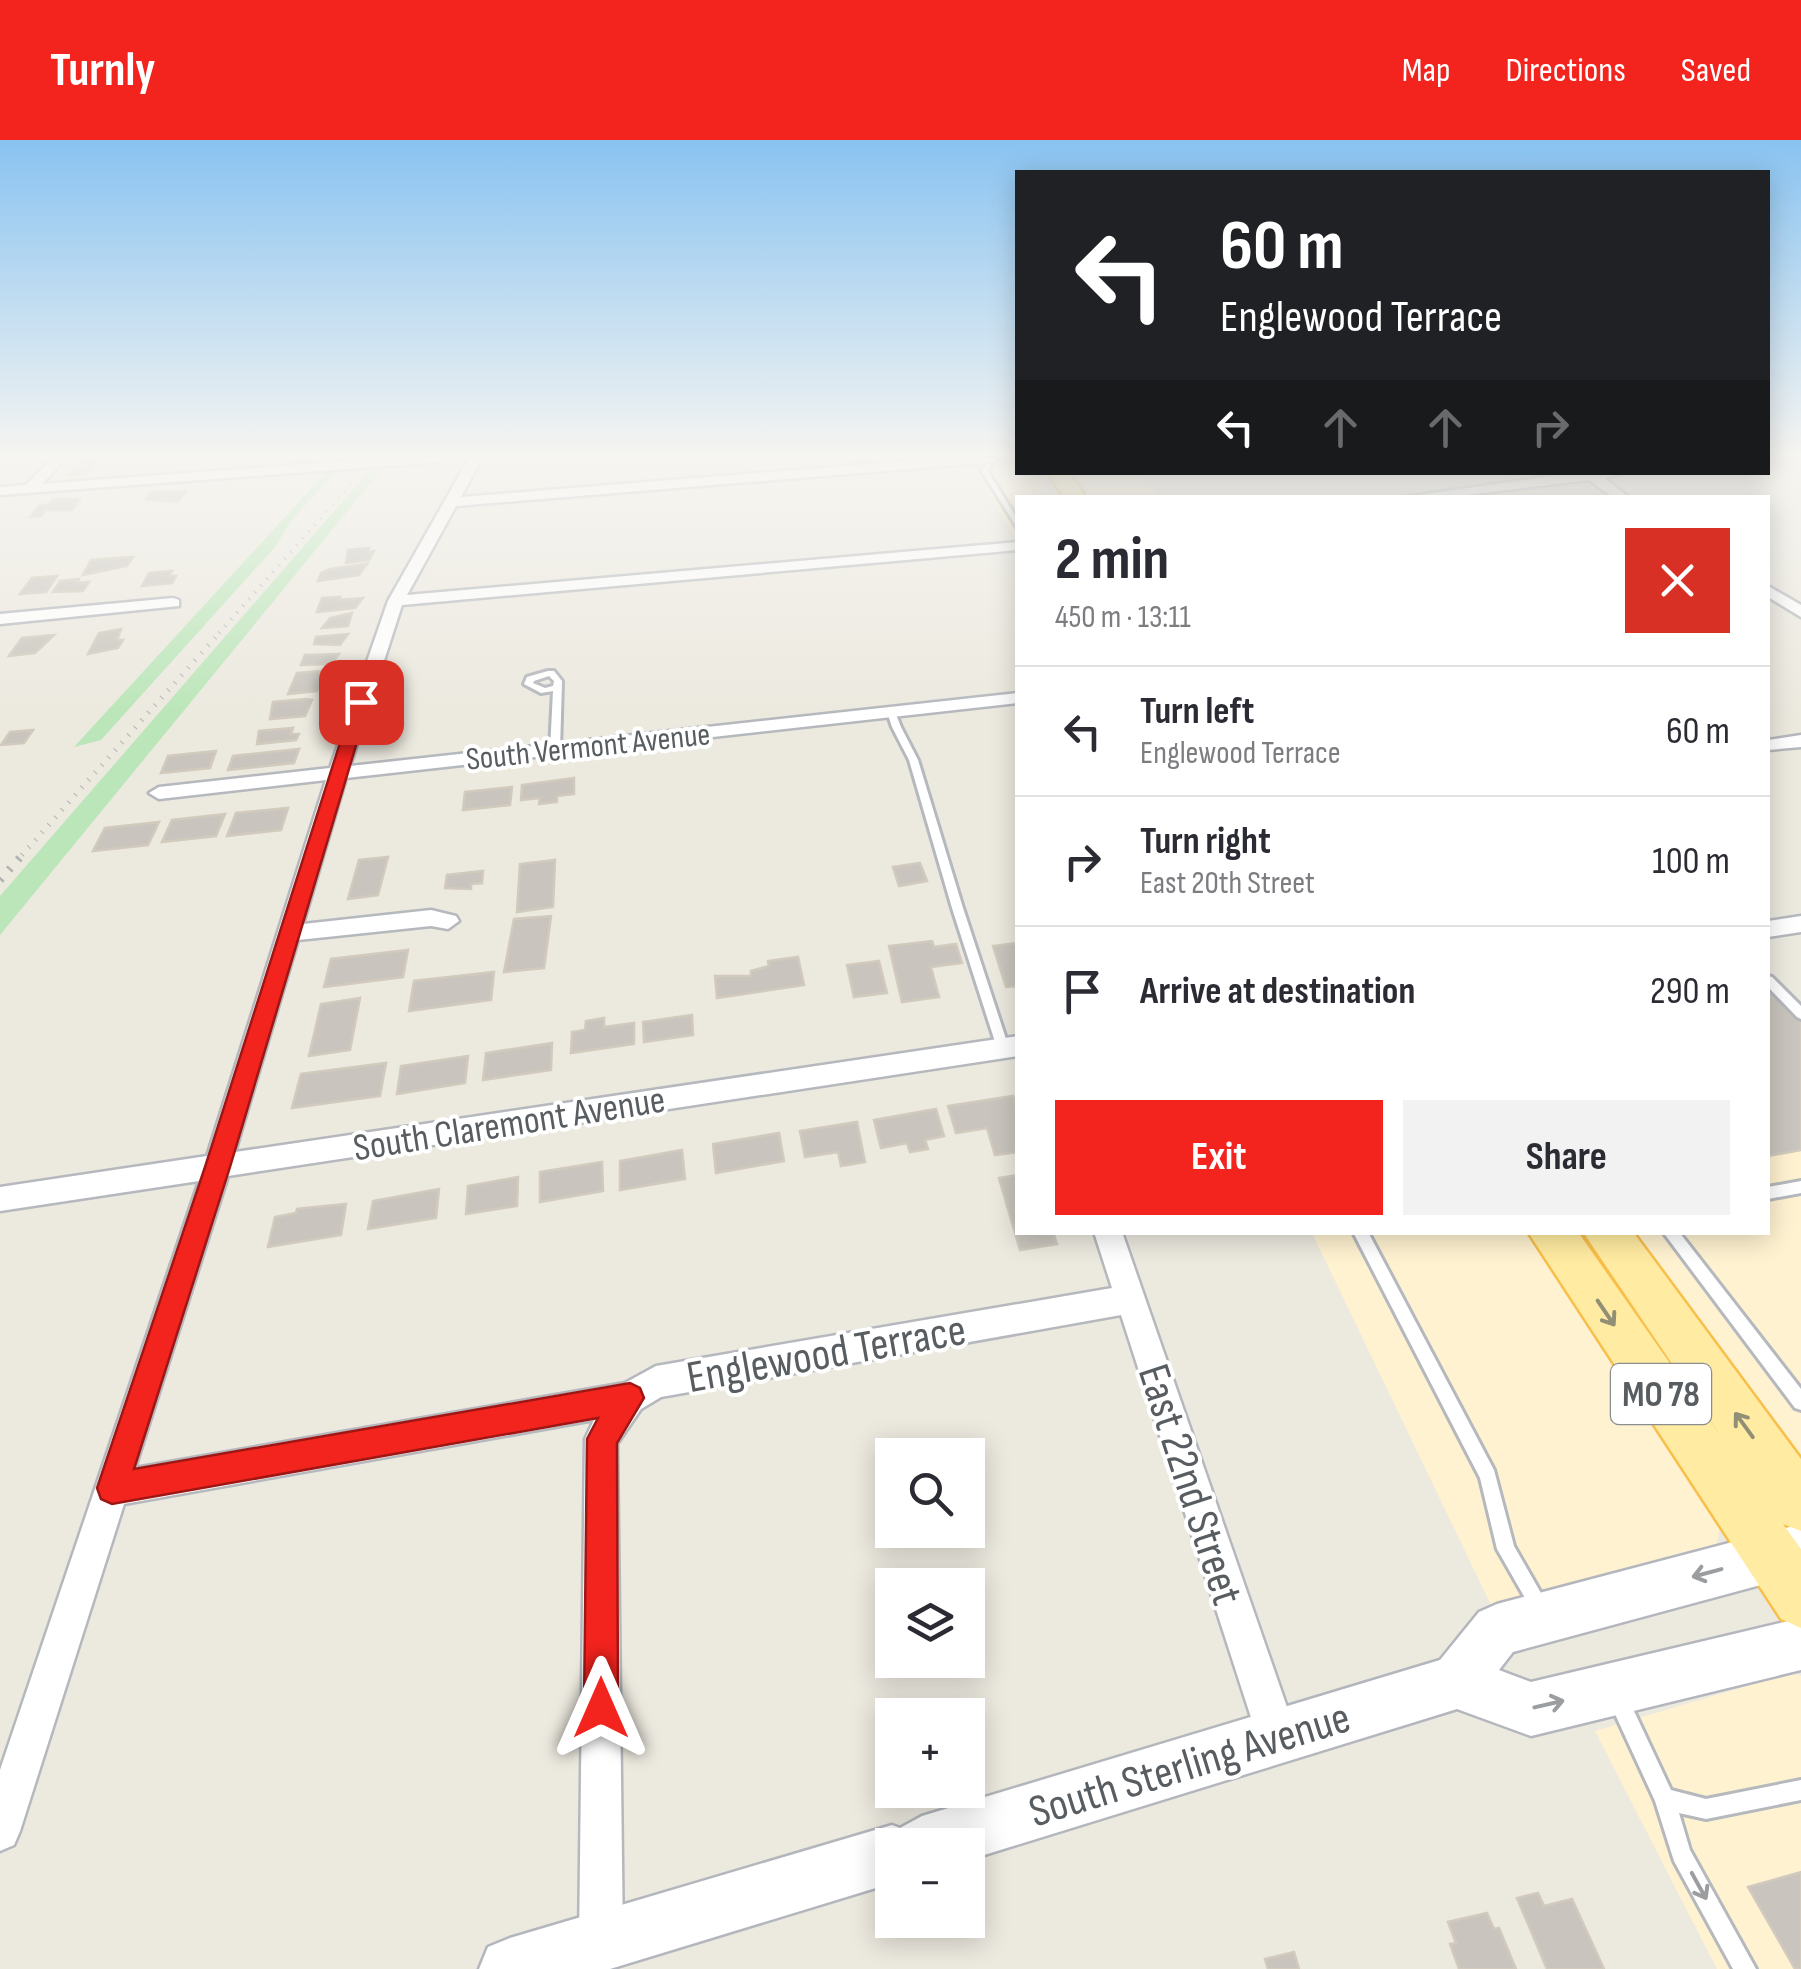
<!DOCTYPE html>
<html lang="en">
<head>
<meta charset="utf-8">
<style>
  body { margin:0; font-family:"Sofia Sans Condensed",sans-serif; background:#f2f2f3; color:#2b2b33; height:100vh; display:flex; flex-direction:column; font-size:38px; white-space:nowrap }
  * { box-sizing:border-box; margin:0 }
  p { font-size:32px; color:#7c7c81 }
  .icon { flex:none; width:55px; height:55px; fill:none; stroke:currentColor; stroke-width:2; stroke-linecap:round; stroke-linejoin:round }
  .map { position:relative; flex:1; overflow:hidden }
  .sheet { position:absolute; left:1015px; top:355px; width:755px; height:740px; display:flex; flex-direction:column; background:#fff; border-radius:0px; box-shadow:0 5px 25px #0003 }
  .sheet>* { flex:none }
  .hud { position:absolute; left:1015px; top:30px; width:755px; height:305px; border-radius:0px; box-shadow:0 5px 25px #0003; background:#202124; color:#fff; overflow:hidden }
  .fabs { position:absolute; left:875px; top:1298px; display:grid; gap:20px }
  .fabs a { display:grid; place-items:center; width:110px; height:110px; border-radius:0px; background:#fff; box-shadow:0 5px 25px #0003; font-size:50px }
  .pin { position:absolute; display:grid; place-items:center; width:85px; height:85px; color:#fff; margin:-42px; border-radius:20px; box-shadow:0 5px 15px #0006 }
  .me { position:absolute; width:110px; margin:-55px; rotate:0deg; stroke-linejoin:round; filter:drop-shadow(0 0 8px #0008) }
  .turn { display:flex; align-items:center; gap:35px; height:210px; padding:0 40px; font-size:45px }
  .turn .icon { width:130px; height:130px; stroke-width:2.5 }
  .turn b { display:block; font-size:70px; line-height:85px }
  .lanes { display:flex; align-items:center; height:95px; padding:0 40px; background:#0003; justify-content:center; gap:50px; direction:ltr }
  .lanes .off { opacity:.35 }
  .round { display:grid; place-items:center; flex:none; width:105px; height:105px; border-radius:0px; background:#f2f2f3 }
  .overview { display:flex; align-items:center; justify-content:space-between; height:170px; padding:0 40px }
  h1 { font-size:60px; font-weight:700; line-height:75px }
  .action { display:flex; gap:20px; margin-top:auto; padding:20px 40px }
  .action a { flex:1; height:115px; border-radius:0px; background:#f3231e; color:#fff; font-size:40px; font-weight:700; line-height:115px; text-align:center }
  .action a+a { background:#f2f2f3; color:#2b2b33 }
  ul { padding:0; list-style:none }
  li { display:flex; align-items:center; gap:30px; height:130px; padding:0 40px; border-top:2px solid #e1e1e2 }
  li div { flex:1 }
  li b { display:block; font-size:38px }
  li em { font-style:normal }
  header { display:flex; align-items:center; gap:60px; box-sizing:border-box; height:140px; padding:0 50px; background:#f3231e; color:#fff }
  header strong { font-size:48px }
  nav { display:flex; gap:55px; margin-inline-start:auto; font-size:35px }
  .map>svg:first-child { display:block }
  .commercial { fill:#fff2d1 }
  .green { fill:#bbe6b9 }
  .building { fill:#c9c5be; stroke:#d1cabd; stroke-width:2.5 }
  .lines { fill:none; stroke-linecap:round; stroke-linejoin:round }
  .lane-casing { stroke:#b5b8bd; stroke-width:6 }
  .street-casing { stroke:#b5b8bd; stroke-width:5 }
  .secondary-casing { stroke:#b3b7bd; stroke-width:5 }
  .primary-casing { stroke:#f9bf4b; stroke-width:5 }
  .lane { fill:#fff; fill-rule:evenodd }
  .street { fill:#fff; fill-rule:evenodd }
  .secondary { fill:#fff; fill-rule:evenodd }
  .primary { fill:#ffeba1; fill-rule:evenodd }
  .rail-far2 { stroke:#b1b2b2; stroke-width:4; stroke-dasharray:1 8; stroke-linecap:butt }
  .rail-far1 { stroke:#b1b2b2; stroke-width:5; stroke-dasharray:1 9; stroke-linecap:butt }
  .rail { stroke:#b1b2b2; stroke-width:8; stroke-dasharray:2.5 11; stroke-linecap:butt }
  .oneway { stroke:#928f77 }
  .oneway2 { stroke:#9b9ea0 }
  .route { fill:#f3231e; stroke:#9e1714; stroke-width:2.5 }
  .labels { text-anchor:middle; stroke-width:8; stroke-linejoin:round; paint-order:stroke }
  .far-street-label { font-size:32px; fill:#585d61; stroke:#fff }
  .shield { fill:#fff; stroke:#8a8e90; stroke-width:2.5 }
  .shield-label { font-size:35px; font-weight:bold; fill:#585d61 }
  .street-label { font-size:38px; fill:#585d61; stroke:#fff }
  .near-street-label { font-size:45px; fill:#585d61; stroke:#fff }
</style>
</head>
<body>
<header>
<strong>Turnly</strong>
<nav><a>Map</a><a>Directions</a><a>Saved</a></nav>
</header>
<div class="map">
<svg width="1801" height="1829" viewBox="0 0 1801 1829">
  <rect width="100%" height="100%" fill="#ece9df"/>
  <g class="commercial">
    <path d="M1017 319 1018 332 1036 333 1053 357 1018 358 1017 401 971 322Z"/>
    <path d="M1076 333H1139L1160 357H1093Z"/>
    <path d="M1768 830 1801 863V1339L1621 1093 1768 1092Z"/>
    <path d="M1312 1093H1536L1717 1367 1720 1388 1716 1406 1694 1417 1491 1465Z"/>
    <path d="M1791 1533 1801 1536V1829H1717L1595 1591Z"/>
  </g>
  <g class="green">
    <path d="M375 324H386L0 795V756Z"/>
    <path d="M331 327 335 332 292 380 275 407 101 600 74 607Z"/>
  </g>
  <g class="building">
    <path d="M100 321 87 334 67 335 80 322Z"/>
    <path d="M186 351 178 362 146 359 150 352Z"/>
    <path d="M53 359H80L72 370H46L41 376 30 377 40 365H49Z"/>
    <path d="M369 408 367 412 374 411 369 420 346 423 348 410Z"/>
    <path d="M133 417 127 426 83 435 91 420Z"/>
    <path d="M367 424 359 435 318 441 321 433 330 429Z"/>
    <path d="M172 431 169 436H176L172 443 142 446 149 433Z"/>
    <path d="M57 436 46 452 20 454 32 438Z"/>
    <path d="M79 439 77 443 89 442 83 451 53 452 60 441Z"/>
    <path d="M340 457 338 460 363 458 355 468 317 472 322 458Z"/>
    <path d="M352 473 348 486 322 488 330 478Z"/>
    <path d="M121 489 117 500H123L118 508 88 514 99 493Z"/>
    <path d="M348 494 340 505 314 504 316 497Z"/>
    <path d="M54 495 35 513 9 516 22 498Z"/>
    <path d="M339 514 331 524 301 525 305 515Z"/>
    <path d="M324 531 317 551 288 554 297 533Z"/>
    <path d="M306 559 312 560 305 576 270 579 273 562Z"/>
    <path d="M293 588 291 594H299L296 600 257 604 259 591Z"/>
    <path d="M33 590 24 603 1 605 10 592Z"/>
    <path d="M299 609 294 623 228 630 233 616Z"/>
    <path d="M216 611 210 628 161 633 168 616Z"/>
    <path d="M574 638V654L557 656V662L539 664 540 658 521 660 522 645Z"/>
    <path d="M512 647 510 665 463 670 465 652Z"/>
    <path d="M288 668 281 690 227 696 236 673Z"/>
    <path d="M225 674 216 696 162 702 172 680Z"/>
    <path d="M159 682 148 705 93 711 105 688Z"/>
    <path d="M388 717 378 755 348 759 359 720Z"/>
    <path d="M555 720 553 767 517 772 520 724Z"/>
    <path d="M920 723 927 741 899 746 893 727Z"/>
    <path d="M483 731 482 743 471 744V749L445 748 447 735Z"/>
    <path d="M551 776 544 828 504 832 514 779Z"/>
    <path d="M932 801 934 807 956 804 962 823 931 827 939 857 902 862 889 806Z"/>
    <path d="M1018 803V846L1006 847 993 806Z"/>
    <path d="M408 810 403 837 324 847 331 819Z"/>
    <path d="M798 817 804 845 717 858 715 836H751V831L769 826 768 821Z"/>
    <path d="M879 821 887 853 854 857 847 825Z"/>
    <path d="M494 832 491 860 409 871 414 841Z"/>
    <path d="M1768 849 1801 883V1010L1768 1016Z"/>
    <path d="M360 858 350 910 309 916 321 864Z"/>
    <path d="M692 875 693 895 644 902 643 882Z"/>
    <path d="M604 878V887L634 883V904L571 913 572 892 585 890 586 881Z"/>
    <path d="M552 903 551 930 483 940 486 913Z"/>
    <path d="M468 916 465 943 397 954 401 926Z"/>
    <path d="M386 923 380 956 292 968 301 934Z"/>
    <path d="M1013 956 1018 971V1012L995 1015 987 988 956 993 948 966Z"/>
    <path d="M936 969 944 996 925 1000 928 1009 910 1012 907 1003 881 1008 874 980Z"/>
    <path d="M857 982 865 1022 841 1026 838 1012 805 1017 800 991Z"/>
    <path d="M779 993 784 1021 716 1033 713 1004Z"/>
    <path d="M682 1010 685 1039 620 1050V1021Z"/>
    <path d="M602 1022 603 1051 540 1062V1032Z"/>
    <path d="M1018 1035V1092H1053L1057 1104 1020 1110 999 1038Z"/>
    <path d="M518 1037 517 1066 466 1074 468 1046Z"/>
    <path d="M439 1049 436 1078 368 1089 373 1061Z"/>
    <path d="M346 1064 341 1095 268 1107 275 1077 296 1073 297 1069Z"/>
    <path d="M1801 1732V1829H1795L1748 1747Z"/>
    <path d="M1538 1753 1544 1766 1572 1759 1604 1829H1547L1517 1758Z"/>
    <path d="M1487 1773 1494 1789 1499 1788 1516 1829H1459L1450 1804 1456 1803 1448 1782Z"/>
    <path d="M1294 1812 1299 1829H1268L1265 1819Z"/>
  </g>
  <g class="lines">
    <defs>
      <g id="lane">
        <path d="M988 323 991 325 987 330 1018 380V389L981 330Z"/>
        <path d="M548 531H554L562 541 560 610 555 613 550 610 553 551 541 553 524 544 527 537ZM549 536 554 541 553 546 545 548 533 543 534 541Z"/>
        <path d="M891 569 895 572 901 587 918 620 963 768 1009 908 1007 911H999L997 908 952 768 909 620 892 587 887 572Z"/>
        <path d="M1768 836 1772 837 1801 866V879L1797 877 1768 847Z"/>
        <path d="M1801 1041V1053L1768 1059V1047Z"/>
        <path d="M1353 1092H1368L1494 1330 1514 1406 1545 1460 1548 1466 1545 1472 1539 1475 1533 1472 1497 1409 1480 1338Z"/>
        <path d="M1663 1092H1679L1801 1249V1270L1795 1268Z"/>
        <path d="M1619 1551 1626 1554 1671 1650 1706 1659 1801 1640V1660L1706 1679 1679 1673 1690 1710 1756 1829H1733L1674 1721 1655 1661 1609 1561 1612 1554Z"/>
      </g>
      <g id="street">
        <path d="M53 318H66L42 344 385 318H445L439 322 0 355V347L26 345Z"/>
        <path d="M469 318H482L461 357 943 318H1000L994 322 456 366 407 455 1018 402V410L402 465 350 626 1018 553V563L346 638 303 784 431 770 456 776 459 781 448 789 431 786 298 800 235 1012 1018 896V916L228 1036 135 1328 625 1243 656 1226 1112 1148 1094 1092H1122L1297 1596 1291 1610 1277 1616 1263 1610 1257 1596 1121 1175 661 1257 641 1269 617 1304 623 1804 616 1819 601 1826 586 1819 579 1804 585 1299 594 1280 124 1364 20 1691 14 1705 0 1711V1630L199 1041 0 1071V1047L207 1016 326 640 159 659 149 653 159 647 330 628 388 461Z"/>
        <path d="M1768 318H1787L1768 323Z"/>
        <path d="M1629 332 1604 338 1630 358H1614L1589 340 1441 358H1397L1580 332Z"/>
        <path d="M1768 446 1801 465V477L1768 457Z"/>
        <path d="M173 458 179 460V466L0 484V474Z"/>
        <path d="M1801 595V607L1768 610V600Z"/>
        <path d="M1801 776V792L1768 797V781Z"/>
      </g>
      <path id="secondary" d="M1801 1384V1434L1513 1512 1499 1530 1531 1542 1801 1478V1530L1531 1596 1457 1569 968 1720V1705H892V1743L610 1829H479L488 1807 510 1798 892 1685 900 1688 922 1676 1440 1520 1479 1472 1497 1464Z"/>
      <g id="primary">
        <path d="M1048 332H1069L1086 358H1064Z"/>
        <path d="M1528 1092H1578L1723 1299 1583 1092H1633L1801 1319V1391L1783 1384 1801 1409V1488L1781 1479Z"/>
      </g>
    </defs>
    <use href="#lane" class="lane-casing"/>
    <use href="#street" class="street-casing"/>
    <use href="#secondary" class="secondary-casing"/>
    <use href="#primary" class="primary-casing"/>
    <use href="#lane" class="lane"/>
    <use href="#street" class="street"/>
    <use href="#secondary" class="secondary"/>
    <use href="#primary" class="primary"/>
    <path class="rail-far2" d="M219 493 374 318"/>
    <path class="rail-far1" d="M22 715 221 491"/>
    <path class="rail" d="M0 740 24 713"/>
  </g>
  <defs><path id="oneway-shaft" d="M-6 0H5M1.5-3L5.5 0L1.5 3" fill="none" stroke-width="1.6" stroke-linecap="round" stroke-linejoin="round" transform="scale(2.5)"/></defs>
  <g class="oneway">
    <use href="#oneway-shaft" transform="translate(1606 1173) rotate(56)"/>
    <use href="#oneway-shaft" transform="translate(1744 1285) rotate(-126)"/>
  </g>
  <g class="oneway2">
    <use href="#oneway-shaft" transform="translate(1707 1433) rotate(165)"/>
    <use href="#oneway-shaft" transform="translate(1549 1564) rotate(-13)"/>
    <use href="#oneway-shaft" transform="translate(1699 1746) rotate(61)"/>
  </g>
  <linearGradient id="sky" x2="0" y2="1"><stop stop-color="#89c3f1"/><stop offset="0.55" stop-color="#f6f5f1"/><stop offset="1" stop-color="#f6f5f1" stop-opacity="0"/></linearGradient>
  <rect width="1801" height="574" fill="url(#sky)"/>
  <path class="route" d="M361 557 369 562 230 1027 134 1329 630 1243 640 1248 644 1258 617 1303 618 1568 613 1580 601 1585 589 1580 584 1568 587 1299 598 1278 112 1364 101 1359 97 1348 205 1027 353 562Z"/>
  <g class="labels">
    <g class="far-street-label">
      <text transform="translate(588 606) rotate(-6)" y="11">South Vermont Avenue</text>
    </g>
    <rect class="shield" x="1611" y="1224" width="100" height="60" rx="8"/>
    <g class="shield-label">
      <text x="1661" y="1266">MO 78</text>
    </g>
    <g class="street-label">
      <text transform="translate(509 983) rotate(-9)" y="13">South Claremont Avenue</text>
    </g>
    <g class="near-street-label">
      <text transform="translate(826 1212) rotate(-10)" y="16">Englewood Terrace</text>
      <text transform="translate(1192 1344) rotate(72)" y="16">East 22nd Street</text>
      <text transform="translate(1189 1623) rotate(-17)" y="16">South Sterling Avenue</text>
    </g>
  </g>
</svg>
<div class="fabs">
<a><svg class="icon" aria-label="search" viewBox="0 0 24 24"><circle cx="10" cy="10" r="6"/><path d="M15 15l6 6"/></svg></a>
<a><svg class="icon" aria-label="layers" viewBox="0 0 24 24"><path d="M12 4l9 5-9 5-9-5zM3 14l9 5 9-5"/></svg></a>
<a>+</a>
<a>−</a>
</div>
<div class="pin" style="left:361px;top:562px;background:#d93025"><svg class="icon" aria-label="arrive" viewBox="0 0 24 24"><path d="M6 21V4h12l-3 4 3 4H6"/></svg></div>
<svg class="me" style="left:601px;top:1568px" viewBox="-20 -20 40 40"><path d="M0-17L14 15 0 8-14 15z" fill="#f3231e" stroke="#fff" stroke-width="4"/></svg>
<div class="hud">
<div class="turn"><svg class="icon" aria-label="left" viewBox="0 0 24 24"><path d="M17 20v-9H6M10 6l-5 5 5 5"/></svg><div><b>60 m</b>Englewood Terrace</div></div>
<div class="lanes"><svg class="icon" aria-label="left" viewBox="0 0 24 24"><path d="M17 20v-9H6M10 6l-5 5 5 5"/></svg><svg class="icon off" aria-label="ahead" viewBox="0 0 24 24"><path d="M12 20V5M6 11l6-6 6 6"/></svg><svg class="icon off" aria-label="ahead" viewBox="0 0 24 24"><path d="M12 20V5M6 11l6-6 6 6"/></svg><svg class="icon off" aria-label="right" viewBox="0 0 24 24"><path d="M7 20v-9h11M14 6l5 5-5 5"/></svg></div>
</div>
<section class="sheet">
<div class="overview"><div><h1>2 min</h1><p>450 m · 13:11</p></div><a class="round" style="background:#d93025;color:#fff"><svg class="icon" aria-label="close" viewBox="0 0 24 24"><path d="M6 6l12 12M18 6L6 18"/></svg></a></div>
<ul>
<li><svg class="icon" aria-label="left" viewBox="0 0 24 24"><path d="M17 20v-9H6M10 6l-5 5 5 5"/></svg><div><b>Turn left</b><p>Englewood Terrace</p></div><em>60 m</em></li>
<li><svg class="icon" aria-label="right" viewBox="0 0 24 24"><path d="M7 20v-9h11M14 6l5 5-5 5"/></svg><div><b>Turn right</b><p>East 20th Street</p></div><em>100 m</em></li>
<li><svg class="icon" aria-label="arrive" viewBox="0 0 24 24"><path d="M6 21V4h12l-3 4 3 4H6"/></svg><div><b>Arrive at destination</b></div><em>290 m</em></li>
</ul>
<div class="action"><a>Exit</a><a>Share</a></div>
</section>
</div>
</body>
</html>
